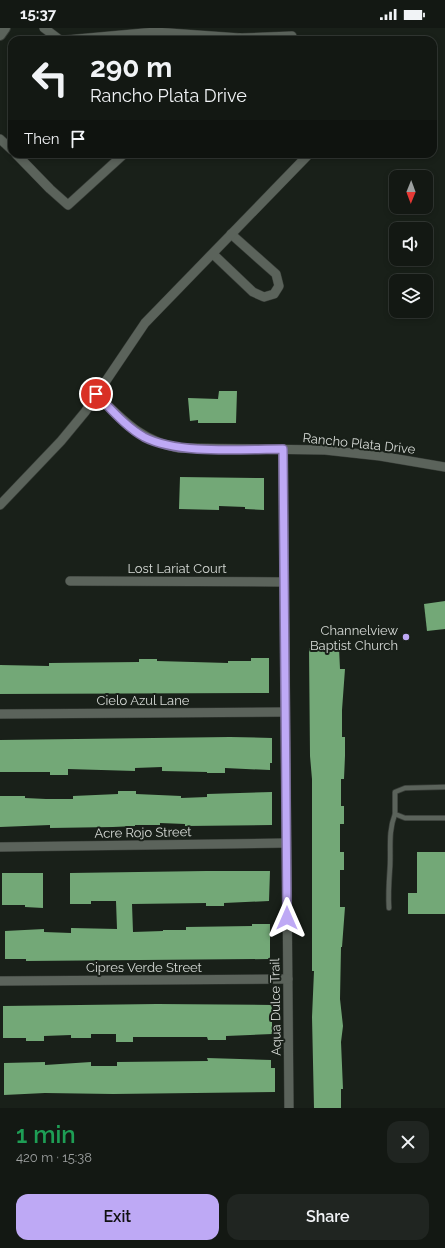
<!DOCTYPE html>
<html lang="en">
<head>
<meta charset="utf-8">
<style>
  body { margin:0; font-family:Raleway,sans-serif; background:#202521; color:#f1f3f6; height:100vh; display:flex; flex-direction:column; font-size:15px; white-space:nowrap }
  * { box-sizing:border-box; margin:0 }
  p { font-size:13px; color:#9da0a0 }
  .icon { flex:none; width:22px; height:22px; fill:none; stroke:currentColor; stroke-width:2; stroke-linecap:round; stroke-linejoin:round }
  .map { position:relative; height:1080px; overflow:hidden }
  .panel { display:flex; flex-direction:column; background:#131813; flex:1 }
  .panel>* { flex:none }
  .guide { position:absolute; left:8px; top:8px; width:429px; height:122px; border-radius:12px; box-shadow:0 2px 6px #0003,0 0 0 1px #323733; background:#131813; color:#f1f3f6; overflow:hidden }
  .needle { width:26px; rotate:181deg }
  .fabs { position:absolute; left:389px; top:142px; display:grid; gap:8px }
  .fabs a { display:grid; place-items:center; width:44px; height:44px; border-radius:8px; background:#131813; box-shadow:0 2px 6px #0003,0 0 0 1px #323733; font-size:20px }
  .pin { position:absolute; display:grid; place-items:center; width:34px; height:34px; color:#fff; margin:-17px; border:2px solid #fff; border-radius:50%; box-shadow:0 1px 4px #0007 }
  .me { position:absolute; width:44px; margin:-22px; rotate:0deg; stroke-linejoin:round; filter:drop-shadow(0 0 3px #0008) }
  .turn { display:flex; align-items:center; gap:14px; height:84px; padding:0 16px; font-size:18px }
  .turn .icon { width:52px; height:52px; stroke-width:2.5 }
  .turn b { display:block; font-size:28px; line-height:34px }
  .then { display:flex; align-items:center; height:38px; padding:0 16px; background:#0003; gap:8px; font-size:15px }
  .round { display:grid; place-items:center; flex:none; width:42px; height:42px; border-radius:12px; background:#202521 }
  .headline { display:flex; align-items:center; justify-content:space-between; height:68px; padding:0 16px }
  h1 { font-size:24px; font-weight:600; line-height:30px; color:#1e9e55 }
  .button { display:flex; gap:8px; margin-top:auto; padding:8px 16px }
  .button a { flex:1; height:46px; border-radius:12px; background:#bea9f5; color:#111; font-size:16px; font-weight:600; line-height:46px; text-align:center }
  .button a+a { background:#202521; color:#f1f3f6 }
  .status { display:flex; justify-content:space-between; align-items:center; height:28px; padding:0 20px; background:#131813; direction:ltr }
  .status svg { height:11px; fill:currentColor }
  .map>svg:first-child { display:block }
  .building { fill:#73a877 }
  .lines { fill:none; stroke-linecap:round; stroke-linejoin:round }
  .service-casing { stroke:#373c37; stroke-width:6 }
  .minor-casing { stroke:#373c37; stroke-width:10 }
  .tertiary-casing { stroke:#373c37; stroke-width:12 }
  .service { stroke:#5b635b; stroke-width:4.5 }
  .minor { stroke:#5b635b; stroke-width:9 }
  .tertiary { stroke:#5b635b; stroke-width:10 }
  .route-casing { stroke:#7c6e9f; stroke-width:10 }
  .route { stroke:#bea9f5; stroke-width:7 }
  .poi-dot { fill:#bea9f5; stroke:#192019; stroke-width:1.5 }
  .labels { text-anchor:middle; stroke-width:4; stroke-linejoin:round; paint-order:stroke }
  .street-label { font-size:13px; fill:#d6dad6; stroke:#192019 }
  .poi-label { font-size:13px; fill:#d6dad6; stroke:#192019; text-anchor:end }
</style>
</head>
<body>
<div class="status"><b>15:37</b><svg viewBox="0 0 49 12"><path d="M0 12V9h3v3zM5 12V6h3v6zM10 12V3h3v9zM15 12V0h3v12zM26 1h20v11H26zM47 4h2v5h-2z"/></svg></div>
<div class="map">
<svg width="445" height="1080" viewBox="0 0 445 1080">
  <rect width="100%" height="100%" fill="#192019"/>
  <g class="building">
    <path d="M219 363H237L236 395H198V392L190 393 188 370 218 371Z"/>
    <path d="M180 449 264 450V482L245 481V479L219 478V482L179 481Z"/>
    <path d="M445 573V601L427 603 424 576Z"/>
    <path d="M309 620H339L340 641H345L342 682V709H345V728L344 751H341V778H344V796H340V824H344V842H340V879H345L342 919H341L340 971 343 998 341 1014 343 1061H341V1080H314L312 989 314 943H312V751L310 728Z"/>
    <path d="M251 630H269V665L0 666V637L49 638V635L139 634V631H157V633L228 635V633H251Z"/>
    <path d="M230 709 272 710V735H270V742L225 740V745H207V744L162 743V739L135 740V743L68 741V747H50V744H0V712Z"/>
    <path d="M118 763H136V766L181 768V770L207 769V766L272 764V797L185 798V796L160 795V797H135V798L113 799 50 800V797L0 799V768H25V770L46 771H73V768L118 766Z"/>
    <path d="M417 824H445V886H408V865H417Z"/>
    <path d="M206 843H270L269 873 224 875V878H206V875L132 876 133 904 163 903V902H186V899L252 898V896H270V931L26 933V931H5V903L44 901V904L71 905V900L117 901 116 873H91V876H70V845Z"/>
    <path d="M2 845H43V880L25 879V877H2Z"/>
    <path d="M157 976 272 977V1006L226 1008V1012H208L207 1009H133V1014H116V1006H91V1010H71V1007L44 1008V1013H26V1010H3V978Z"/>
    <path d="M207 1030 271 1032V1040H275V1064L113 1066 45 1065 4 1067V1035L45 1034V1037L91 1034V1038H117V1034L208 1033Z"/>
  </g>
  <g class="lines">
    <defs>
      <g id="service">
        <path d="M445 759 405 760 395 764V786L405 790H445"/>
        <path d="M389 880C388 866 389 853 390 839 391 820 388 804 395 786"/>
      </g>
      <g id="minor">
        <path d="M44 0 60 12"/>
        <path d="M66 12 155 4 240 10"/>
        <path d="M238 12 240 10 292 8"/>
        <path d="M0 111 12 122"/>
        <path d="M16 126 50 161 68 177 124 126"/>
        <path d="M213 226 253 264 264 269 274 266 279 258 276 246 231 206"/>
        <path d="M96 366C123 392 141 413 179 420L325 422 380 428 445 439"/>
        <path d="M283 421 289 1080"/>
        <path d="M0 477 61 413 85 384 145 295 309 126"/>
        <path d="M70 553 284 554"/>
        <path d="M0 686 285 684"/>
        <path d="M0 819 286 815"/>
        <path d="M0 953 288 951"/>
      </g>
      <path id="tertiary" d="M0 7 5 0"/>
    </defs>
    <use href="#service" class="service-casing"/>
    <use href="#minor" class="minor-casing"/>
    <use href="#tertiary" class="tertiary-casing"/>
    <use href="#service" class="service"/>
    <use href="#minor" class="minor"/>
    <use href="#tertiary" class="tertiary"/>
  </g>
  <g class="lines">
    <defs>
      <path id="route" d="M96 366C111 381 126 399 144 409 179 427 243 421 283 421L287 890"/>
    </defs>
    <use href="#route" class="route-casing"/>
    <use href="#route" class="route"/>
  </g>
  <circle class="poi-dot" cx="406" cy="609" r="4"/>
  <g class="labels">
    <g class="street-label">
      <text transform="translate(359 415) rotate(6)" y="5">Rancho Plata Drive</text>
      <text x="177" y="545">Lost Lariat Court</text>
      <text x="143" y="677">Cielo Azul Lane</text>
      <text transform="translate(143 804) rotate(-1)" y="5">Acre Rojo Street</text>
      <text x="144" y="944">Cipres Verde Street</text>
      <text transform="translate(275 979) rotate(-91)" y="5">Aqua Dulce Trail</text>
    </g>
    <g class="poi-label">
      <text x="398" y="607">Channelview<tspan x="398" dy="15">Baptist Church</tspan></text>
    </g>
  </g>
</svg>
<div class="fabs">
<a><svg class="needle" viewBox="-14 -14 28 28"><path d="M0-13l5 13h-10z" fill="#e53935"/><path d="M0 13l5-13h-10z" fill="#9da0a0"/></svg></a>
<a><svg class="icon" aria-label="sound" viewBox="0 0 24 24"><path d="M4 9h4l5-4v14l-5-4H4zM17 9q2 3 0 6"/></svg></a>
<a><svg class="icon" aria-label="layers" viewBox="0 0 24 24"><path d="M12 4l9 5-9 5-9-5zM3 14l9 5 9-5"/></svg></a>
</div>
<div class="pin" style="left:96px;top:366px;background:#d93025"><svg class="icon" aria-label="arrive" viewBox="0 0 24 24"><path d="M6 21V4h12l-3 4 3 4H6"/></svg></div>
<svg class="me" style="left:287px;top:890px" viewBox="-20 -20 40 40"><path d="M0-17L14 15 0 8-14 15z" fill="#bea9f5" stroke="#fff" stroke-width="4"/></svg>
<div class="guide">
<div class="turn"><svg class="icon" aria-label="left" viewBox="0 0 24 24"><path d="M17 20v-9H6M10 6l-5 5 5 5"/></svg><div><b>290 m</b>Rancho Plata Drive</div></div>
<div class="then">Then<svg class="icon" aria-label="arrive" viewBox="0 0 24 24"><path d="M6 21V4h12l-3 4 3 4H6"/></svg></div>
</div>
</div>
<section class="panel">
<div class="headline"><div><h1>1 min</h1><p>420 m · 15:38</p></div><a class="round"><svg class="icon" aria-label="close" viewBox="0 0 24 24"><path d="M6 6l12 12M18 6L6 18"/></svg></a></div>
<div class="button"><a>Exit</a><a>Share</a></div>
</section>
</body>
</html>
